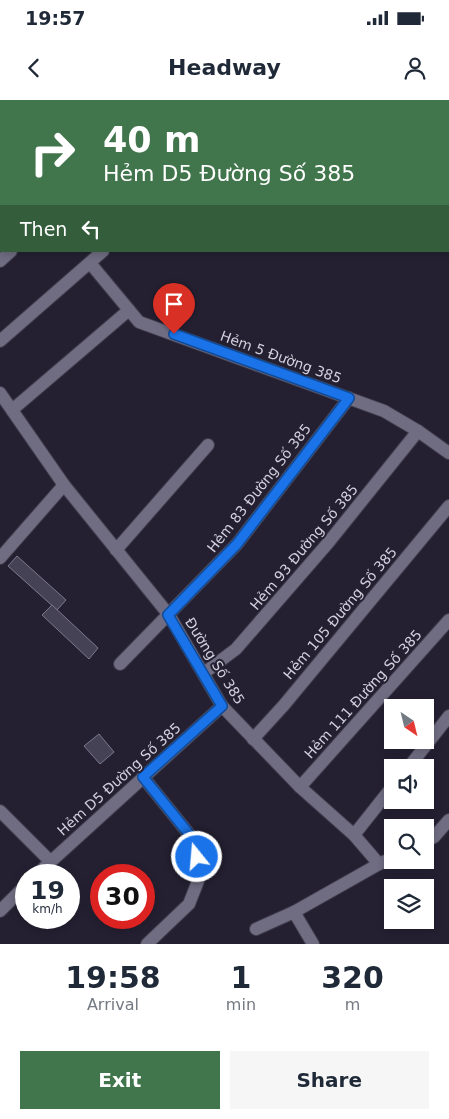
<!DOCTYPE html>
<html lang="en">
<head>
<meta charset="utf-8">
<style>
  body { margin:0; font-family:"DejaVu Sans",sans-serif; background:#f6f6f7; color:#1f2937; height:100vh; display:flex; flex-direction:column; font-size:19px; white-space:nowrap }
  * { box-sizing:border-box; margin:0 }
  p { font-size:16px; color:#747a83 }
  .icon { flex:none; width:28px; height:28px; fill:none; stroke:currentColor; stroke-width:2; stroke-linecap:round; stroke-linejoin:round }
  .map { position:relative; height:844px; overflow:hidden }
  .sheet { display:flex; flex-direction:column; background:#fff; flex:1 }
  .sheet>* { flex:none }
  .banner { position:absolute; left:0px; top:0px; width:450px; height:152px; box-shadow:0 2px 8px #0003; background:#41754b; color:#fff; overflow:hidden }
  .needle { width:32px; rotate:145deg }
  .buttons { position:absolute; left:384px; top:599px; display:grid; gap:10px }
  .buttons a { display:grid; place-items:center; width:50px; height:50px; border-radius:0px; background:#fff; box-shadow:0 2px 8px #0003; font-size:25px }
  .speed { position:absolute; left:15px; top:764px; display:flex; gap:10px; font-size:25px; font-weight:700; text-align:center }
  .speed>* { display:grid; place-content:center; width:65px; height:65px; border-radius:50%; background:#fff; box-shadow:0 2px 8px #0003; line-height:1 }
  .speed small { font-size:12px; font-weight:400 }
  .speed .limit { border:8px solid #d22; background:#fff; color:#111 }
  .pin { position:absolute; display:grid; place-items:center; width:42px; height:42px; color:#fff; margin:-51px -21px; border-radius:50% 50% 50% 0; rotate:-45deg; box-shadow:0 0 5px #0007 }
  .pin .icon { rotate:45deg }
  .me { position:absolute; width:55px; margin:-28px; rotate:343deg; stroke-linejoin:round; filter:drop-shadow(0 0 4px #0008) }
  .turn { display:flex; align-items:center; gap:18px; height:105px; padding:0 20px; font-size:22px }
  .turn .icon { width:65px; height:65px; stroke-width:2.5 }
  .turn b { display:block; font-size:35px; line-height:42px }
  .then { display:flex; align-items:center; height:48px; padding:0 20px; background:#0003; gap:10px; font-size:19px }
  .eta { display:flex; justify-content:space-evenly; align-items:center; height:85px; text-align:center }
  .eta b { font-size:30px; font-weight:700; line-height:35px }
  .button { display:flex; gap:10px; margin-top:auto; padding:10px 20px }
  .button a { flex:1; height:58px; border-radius:0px; background:#41754b; color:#fff; font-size:20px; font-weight:700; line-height:58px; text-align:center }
  .button a+a { background:#f6f6f7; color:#1f2937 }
  .status { display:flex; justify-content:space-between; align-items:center; height:35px; padding:0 25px; background:#fff; direction:ltr }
  .status svg { height:14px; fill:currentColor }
  header { display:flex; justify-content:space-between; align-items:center; height:65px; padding:0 20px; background:#fff; font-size:22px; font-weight:700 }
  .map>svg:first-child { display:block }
  .building { fill:#454256; stroke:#7c798f }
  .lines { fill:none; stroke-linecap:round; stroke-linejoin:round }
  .minor-casing { stroke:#403d4c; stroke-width:14 }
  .minor { stroke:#706d83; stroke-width:12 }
  .route-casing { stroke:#114b97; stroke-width:12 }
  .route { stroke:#1a73e8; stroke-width:9 }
  .labels { text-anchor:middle; stroke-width:4; stroke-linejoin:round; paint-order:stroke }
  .street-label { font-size:14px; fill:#d2d0dd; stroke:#242032 }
</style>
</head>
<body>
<div class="status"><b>19:57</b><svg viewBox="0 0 49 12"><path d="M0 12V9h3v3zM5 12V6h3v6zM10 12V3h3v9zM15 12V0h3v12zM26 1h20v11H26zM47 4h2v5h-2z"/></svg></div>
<header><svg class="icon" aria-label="back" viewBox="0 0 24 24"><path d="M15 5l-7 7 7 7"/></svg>Headway<svg class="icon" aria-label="person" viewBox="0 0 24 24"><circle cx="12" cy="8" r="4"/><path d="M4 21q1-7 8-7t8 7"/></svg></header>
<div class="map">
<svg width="449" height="844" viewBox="0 0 449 844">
  <rect width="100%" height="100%" fill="#242032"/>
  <g class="building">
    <path d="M17 456 66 500 57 510 8 466Z"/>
    <path d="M52 505 98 548 89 559 42 515Z"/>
    <path d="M99 634 114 652 100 664 84 646Z"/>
  </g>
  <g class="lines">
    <defs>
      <g id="minor">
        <path d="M190 0 191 1"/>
        <path d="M406 0 407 1"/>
        <path d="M50 1 51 0"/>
        <path d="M93 1 94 0"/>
        <path d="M252 1 253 0"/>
        <path d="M425 1 426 0"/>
        <path d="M0 61 1 59"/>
        <path d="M0 161 11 151"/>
        <path d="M90 163 139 222 384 311 418 331 449 353"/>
        <path d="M0 241 103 151"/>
        <path d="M0 293 64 385 169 515 222 606 300 687 354 735 379 764 294 812 256 829"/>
        <path d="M12 310 129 210"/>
        <path d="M116 450 208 345"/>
        <path d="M0 458 64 385"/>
        <path d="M120 564 237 444 349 298"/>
        <path d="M204 573 236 549 328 443 418 331"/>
        <path d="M253 639 284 605 449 406"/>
        <path d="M408 668 449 616"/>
        <path d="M143 677 193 739 200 776 189 804 147 844"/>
        <path d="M300 687 449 520"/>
        <path d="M0 711 50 761"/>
        <path d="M354 735 392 687"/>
        <path d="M425 742 434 737 449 720"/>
        <path d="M379 764 392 758"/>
        <path d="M36 775 222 606"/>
        <path d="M0 811 26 785"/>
        <path d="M294 812 313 844"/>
      </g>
    </defs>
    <use href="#minor" class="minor-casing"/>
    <use href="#minor" class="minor"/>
  </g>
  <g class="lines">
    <defs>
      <path id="route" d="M174 234 349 298 237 444 168 515 222 606 143 677 193 739 197 757"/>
    </defs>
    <use href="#route" class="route-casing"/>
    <use href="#route" class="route"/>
  </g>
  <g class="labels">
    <g class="street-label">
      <text transform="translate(281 257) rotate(20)" y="5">Hẻm 5 Đường 385</text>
      <text transform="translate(259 388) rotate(-52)" y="5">Hẻm 83 Đường Số 385</text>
      <text transform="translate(304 447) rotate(-50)" y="5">Hẻm 93 Đường Số 385</text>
      <text transform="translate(340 513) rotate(-50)" y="5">Hẻm 105 Đường Số 385</text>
      <text transform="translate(215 561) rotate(58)" y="5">Đường Số 385</text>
      <text transform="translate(363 594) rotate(-48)" y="5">Hẻm 111 Đường Số 385</text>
      <text transform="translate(119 679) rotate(-42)" y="5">Hẻm D5 Đường Số 385</text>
    </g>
  </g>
</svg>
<div class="buttons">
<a><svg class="needle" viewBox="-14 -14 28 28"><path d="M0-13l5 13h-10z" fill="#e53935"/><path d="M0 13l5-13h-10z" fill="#747a83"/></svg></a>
<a><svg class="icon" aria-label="sound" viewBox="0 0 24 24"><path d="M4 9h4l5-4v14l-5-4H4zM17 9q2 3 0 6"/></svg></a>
<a><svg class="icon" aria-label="search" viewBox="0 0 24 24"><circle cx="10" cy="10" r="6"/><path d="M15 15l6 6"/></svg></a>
<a><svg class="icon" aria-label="layers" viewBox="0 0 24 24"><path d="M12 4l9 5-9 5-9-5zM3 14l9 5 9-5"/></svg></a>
</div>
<div class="speed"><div>19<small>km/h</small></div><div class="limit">30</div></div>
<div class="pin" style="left:174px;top:234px;background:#d93025"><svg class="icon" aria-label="arrive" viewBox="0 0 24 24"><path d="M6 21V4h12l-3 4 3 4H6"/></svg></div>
<svg class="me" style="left:197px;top:757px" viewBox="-20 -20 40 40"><circle r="17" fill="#1a73e8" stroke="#fff" stroke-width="3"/><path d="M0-11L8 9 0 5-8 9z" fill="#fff"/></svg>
<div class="banner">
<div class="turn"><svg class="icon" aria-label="right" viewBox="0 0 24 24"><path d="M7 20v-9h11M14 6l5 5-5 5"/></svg><div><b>40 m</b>Hẻm D5 Đường Số 385</div></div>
<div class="then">Then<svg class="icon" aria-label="left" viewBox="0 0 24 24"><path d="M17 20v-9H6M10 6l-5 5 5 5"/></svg></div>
</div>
</div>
<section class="sheet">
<div class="eta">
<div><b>19:58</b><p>Arrival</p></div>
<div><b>1</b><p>min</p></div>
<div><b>320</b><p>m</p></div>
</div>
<div class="button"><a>Exit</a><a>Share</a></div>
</section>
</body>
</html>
